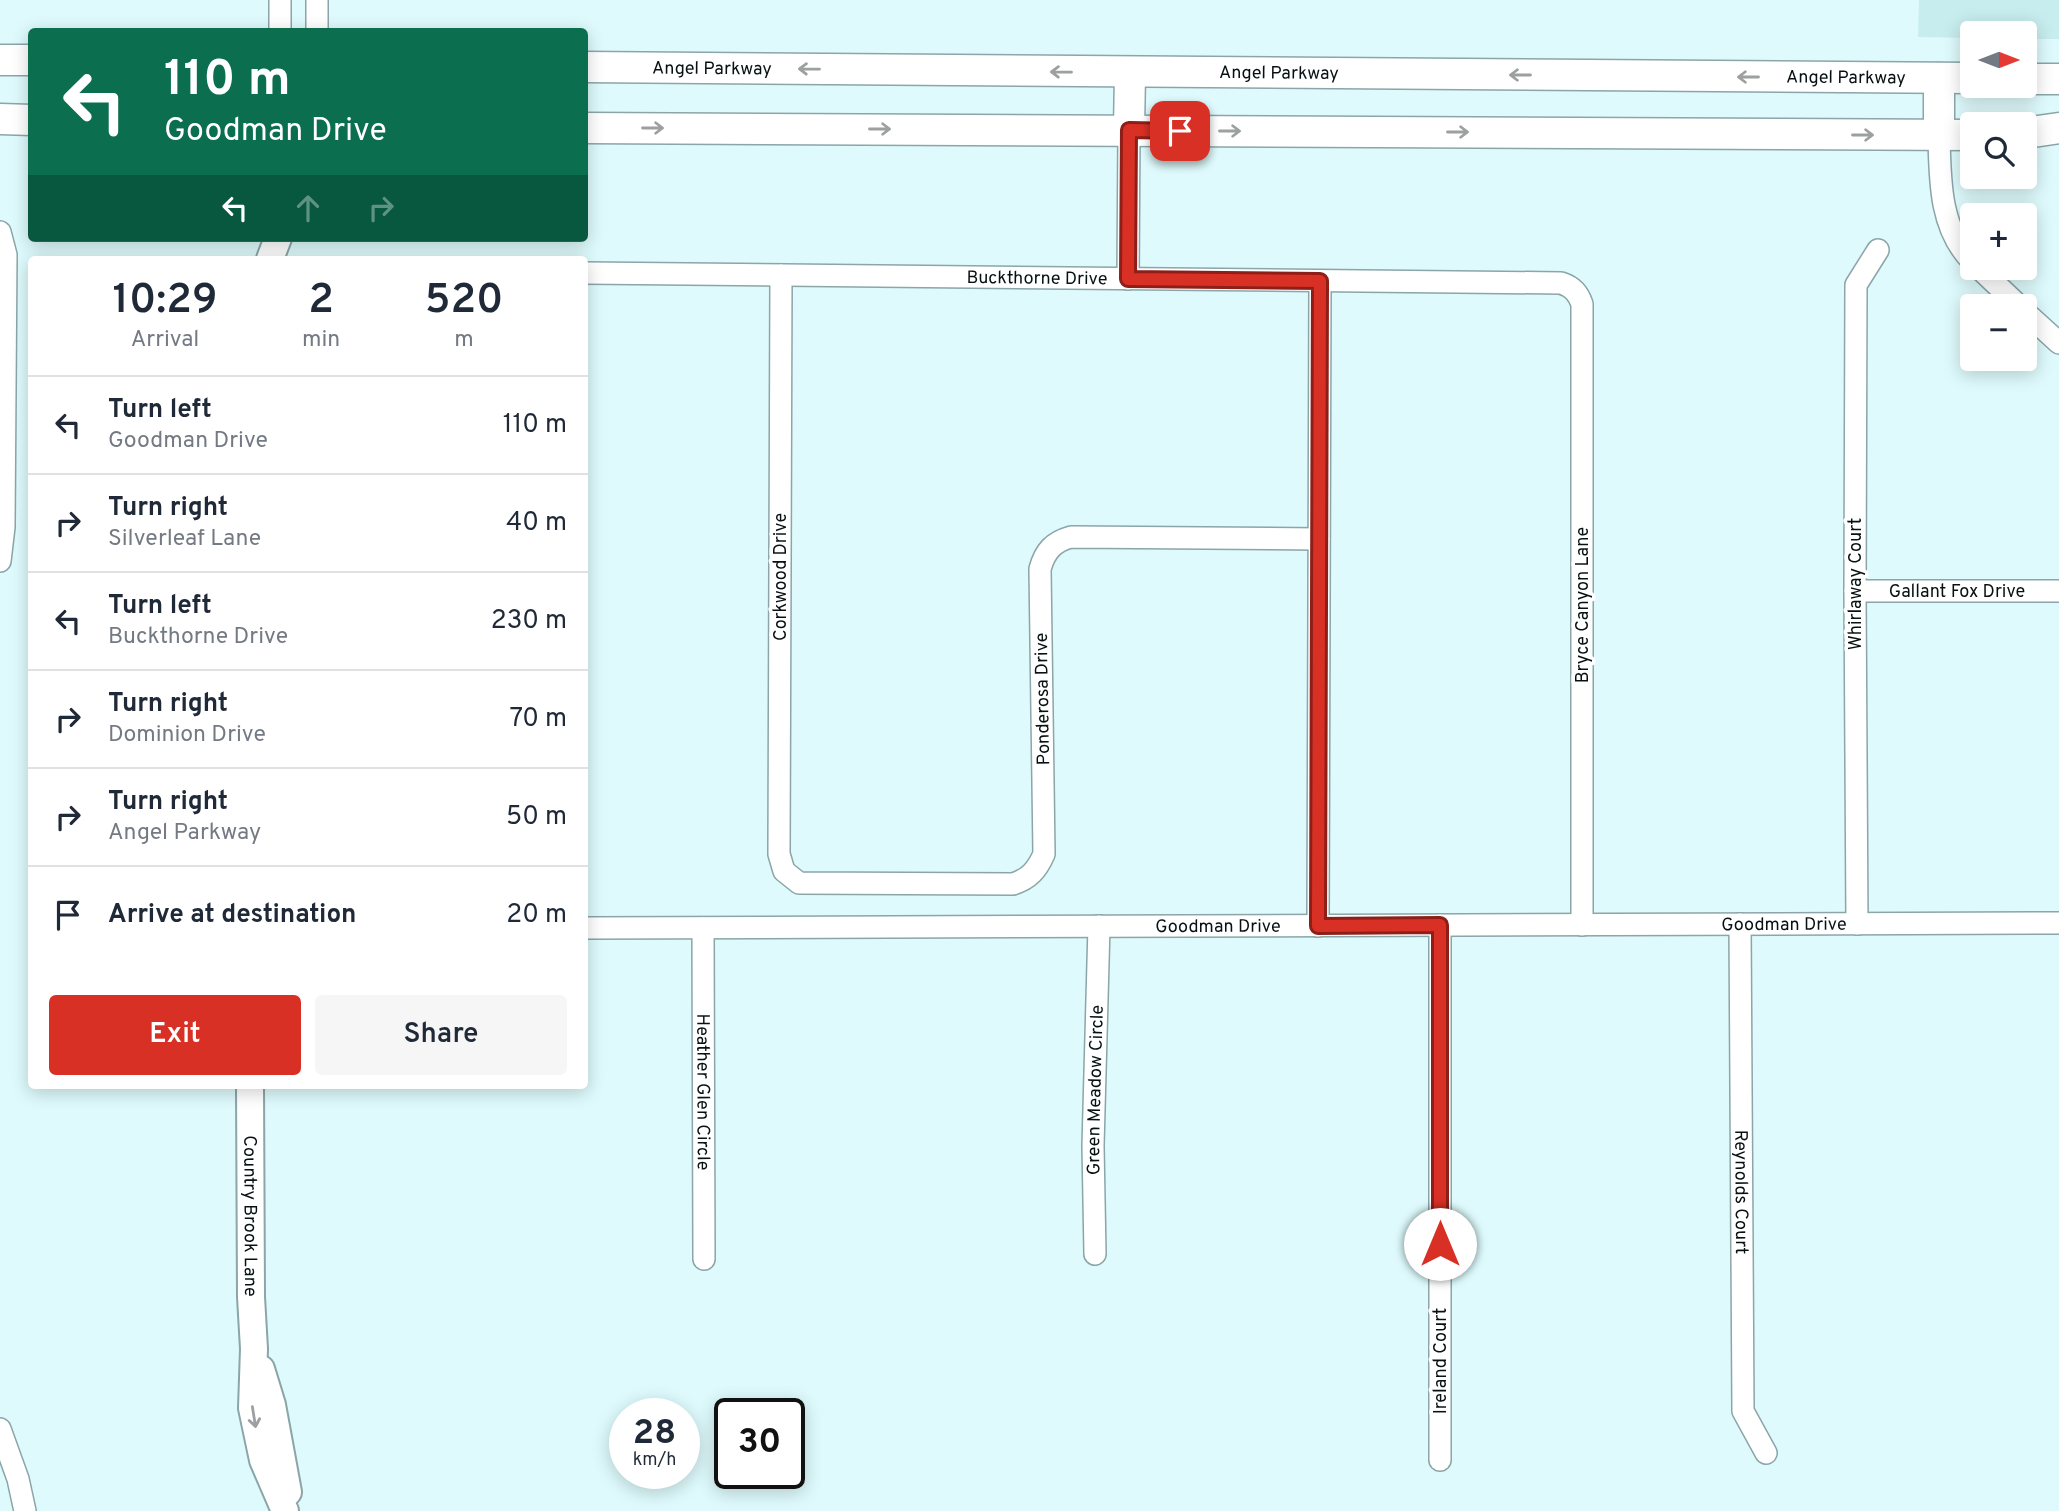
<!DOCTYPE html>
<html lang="en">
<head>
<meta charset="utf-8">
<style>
  body { margin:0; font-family:Overpass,sans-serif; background:#f6f6f7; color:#1f2937; height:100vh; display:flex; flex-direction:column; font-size:26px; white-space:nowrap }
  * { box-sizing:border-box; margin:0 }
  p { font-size:23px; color:#747a83 }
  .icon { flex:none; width:38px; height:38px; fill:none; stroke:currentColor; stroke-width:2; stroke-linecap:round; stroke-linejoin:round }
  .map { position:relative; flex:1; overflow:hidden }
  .sheet { position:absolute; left:28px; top:256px; width:560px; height:833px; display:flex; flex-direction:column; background:#fff; border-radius:7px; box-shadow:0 4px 18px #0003 }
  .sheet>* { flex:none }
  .banner { position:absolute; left:28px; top:28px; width:560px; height:214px; border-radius:7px; box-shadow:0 4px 18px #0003; background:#0b6e4f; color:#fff; overflow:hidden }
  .needle { width:46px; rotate:90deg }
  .fabs { position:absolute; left:1960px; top:21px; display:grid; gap:14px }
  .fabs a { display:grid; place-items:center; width:77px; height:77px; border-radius:7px; background:#fff; box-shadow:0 4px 18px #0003; font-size:35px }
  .speed { position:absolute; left:609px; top:1398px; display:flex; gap:14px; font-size:35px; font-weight:700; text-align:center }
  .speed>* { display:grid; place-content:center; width:91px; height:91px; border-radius:50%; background:#fff; box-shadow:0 4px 18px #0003; line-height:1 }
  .speed small { font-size:18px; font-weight:400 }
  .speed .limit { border:4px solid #111; border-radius:10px; background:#fff; color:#111 }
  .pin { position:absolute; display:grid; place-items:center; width:60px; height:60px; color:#fff; margin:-30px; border-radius:14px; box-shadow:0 4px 10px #0006 }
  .me { position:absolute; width:77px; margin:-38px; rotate:0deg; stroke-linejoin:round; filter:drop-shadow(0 0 5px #0008) }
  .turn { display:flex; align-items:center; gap:24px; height:147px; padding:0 21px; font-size:32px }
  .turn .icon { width:91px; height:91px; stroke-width:2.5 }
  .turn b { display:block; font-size:49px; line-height:60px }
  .lanes { display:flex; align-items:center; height:66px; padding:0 21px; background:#0003; justify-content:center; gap:35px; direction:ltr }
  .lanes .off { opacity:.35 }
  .eta { display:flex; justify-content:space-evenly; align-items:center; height:119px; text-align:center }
  .eta b { font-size:42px; font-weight:600; line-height:49px }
  .cta { display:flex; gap:14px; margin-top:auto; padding:14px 21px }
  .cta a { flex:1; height:80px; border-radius:7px; background:#d93025; color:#fff; font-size:28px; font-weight:600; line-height:80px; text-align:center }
  .cta a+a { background:#f6f6f7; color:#1f2937 }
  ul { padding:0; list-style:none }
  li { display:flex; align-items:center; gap:21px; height:98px; padding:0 21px; border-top:2px solid #e0e1e3 }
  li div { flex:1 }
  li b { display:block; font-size:26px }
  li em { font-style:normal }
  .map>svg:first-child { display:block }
  .built { fill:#c8edef }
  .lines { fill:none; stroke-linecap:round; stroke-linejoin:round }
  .minor-casing { stroke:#8ba5a8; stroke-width:24 }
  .tertiary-casing { stroke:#8ba5a8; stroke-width:30 }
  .secondary-casing { stroke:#8ba5a8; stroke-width:33 }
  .minor { stroke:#fff; stroke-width:21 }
  .tertiary { stroke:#fff; stroke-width:26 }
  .secondary { stroke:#fff; stroke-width:30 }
  .oneway { stroke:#9ca0a0 }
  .route-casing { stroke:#8d1f18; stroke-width:18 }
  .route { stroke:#d93025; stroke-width:12 }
  .labels { text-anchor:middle; stroke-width:7; stroke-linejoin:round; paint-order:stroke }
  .street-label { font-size:18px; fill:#071112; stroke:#fff }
</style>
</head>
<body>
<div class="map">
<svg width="2059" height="1511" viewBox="0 0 2059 1511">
  <rect width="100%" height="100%" fill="#defafc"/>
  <path class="built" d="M1919 0H2059V39H2025V33H1972V38L1918 37Z"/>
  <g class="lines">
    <defs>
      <g id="minor">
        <path d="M280 32V0"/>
        <path d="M317 32V0"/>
        <path d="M1939 135C1940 178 1939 228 1972 261"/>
        <path d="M0 232 6 255 4 527 0 561"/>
        <path d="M1979 268 2019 306"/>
        <path id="s1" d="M584 273 1561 283C1573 287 1578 293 1582 304V925"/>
        <path d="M781 275 779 854 784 871 799 883 1013 884C1029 879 1037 870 1044 854L1040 569C1045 551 1053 542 1071 537L1319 539"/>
        <path d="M1128 279 1129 130"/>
        <path d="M2025 312 2059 343"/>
        <path id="s2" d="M1855 591H2059"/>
        <path id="s3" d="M1740 924 1743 1411 1766 1453"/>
        <path d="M1857 924 1855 591 1856 285 1878 250"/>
        <path d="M1318 926 1320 281"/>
        <path id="s4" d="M584 928 2059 923"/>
        <path id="s5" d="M703 928 704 1259"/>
        <path id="s6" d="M1095 1254 1093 1146 1099 926"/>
        <path d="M0 1429 18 1479 25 1511"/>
        <path d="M1440 1460V925"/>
      </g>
      <g id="tertiary">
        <path d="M270 259 278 238"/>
        <path id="s7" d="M250 1085 251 1297 254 1349 252 1408 263 1460 285 1511"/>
        <path d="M261 1369 272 1405 288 1492"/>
      </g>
      <g id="secondary">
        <path d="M0 60H32"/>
        <path id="s8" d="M584 67 1972 78"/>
        <path d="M1939 78V135"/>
        <path d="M2025 79H2059"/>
        <path d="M0 119 32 120"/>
        <path d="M584 128 1972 135"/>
        <path d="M1129 130 1130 73"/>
        <path d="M2025 133 2059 128"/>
      </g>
    </defs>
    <use href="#minor" class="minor-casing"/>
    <use href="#tertiary" class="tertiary-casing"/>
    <use href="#secondary" class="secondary-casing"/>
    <use href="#minor" class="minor"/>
    <use href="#tertiary" class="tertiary"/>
    <use href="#secondary" class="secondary"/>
  </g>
  <defs><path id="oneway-shaft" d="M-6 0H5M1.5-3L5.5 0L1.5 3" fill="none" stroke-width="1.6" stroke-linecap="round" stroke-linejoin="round" transform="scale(1.75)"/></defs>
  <g class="oneway">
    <use href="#oneway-shaft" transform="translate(809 69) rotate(-179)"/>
    <use href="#oneway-shaft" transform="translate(1061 72) rotate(-179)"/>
    <use href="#oneway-shaft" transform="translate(1520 75) rotate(-180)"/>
    <use href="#oneway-shaft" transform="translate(1748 77) rotate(-180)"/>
    <use href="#oneway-shaft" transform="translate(653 128)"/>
    <use href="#oneway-shaft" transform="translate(880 129)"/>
    <use href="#oneway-shaft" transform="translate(1230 131)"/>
    <use href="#oneway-shaft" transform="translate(1458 132)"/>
    <use href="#oneway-shaft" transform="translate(1863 135)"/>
    <use href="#oneway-shaft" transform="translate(254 1417) rotate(81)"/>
  </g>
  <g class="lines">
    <defs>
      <path id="route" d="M1180 131 1129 130 1128 279 1320 281 1318 926 1440 925V1244"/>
    </defs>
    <use href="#route" class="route-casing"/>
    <use href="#route" class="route"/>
  </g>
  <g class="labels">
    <g class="street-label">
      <text dy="6" stroke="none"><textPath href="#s8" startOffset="128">Angel Parkway</textPath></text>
      <text dy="6" stroke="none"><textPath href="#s8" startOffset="695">Angel Parkway</textPath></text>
      <text dy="6" stroke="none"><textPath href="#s8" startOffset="1262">Angel Parkway</textPath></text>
      <text dy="6" stroke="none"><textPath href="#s1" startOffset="453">Buckthorne Drive</textPath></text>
      <text transform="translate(780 577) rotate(-90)" y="6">Corkwood Drive</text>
      <text transform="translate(1855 584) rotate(-90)" y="6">Whirlaway Court</text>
      <text dy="6" stroke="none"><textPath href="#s2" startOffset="102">Gallant Fox Drive</textPath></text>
      <text transform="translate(1582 605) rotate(-90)" y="6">Bryce Canyon Lane</text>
      <text transform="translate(1042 699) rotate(-91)" y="6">Ponderosa Drive</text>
      <text dy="6" stroke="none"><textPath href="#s4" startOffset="1200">Goodman Drive</textPath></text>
      <text dy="6" stroke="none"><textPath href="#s4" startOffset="634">Goodman Drive</textPath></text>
      <text dy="6" stroke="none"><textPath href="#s6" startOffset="164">Green Meadow Circle</textPath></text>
      <text dy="6" stroke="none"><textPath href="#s5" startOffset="164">Heather Glen Circle</textPath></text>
      <text dy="6" stroke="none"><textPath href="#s3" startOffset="268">Reynolds Court</textPath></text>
      <text dy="6" stroke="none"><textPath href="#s7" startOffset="131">Country Brook Lane</textPath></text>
      <text transform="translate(1440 1361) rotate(-90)" y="6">Ireland Court</text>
    </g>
  </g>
</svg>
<div class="fabs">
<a><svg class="needle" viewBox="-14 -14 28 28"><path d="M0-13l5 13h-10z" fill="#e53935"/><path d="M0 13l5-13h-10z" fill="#747a83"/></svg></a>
<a><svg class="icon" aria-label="search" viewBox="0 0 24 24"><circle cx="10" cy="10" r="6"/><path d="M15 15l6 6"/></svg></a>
<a>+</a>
<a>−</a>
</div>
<div class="speed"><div>28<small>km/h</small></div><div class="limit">30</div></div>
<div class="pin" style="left:1180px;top:131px;background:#d93025"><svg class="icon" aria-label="arrive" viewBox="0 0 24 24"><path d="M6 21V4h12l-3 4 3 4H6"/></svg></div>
<svg class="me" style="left:1440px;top:1244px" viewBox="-20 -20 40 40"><circle r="19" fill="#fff"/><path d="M0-13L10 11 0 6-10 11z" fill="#d93025"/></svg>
<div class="banner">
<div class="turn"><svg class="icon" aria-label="left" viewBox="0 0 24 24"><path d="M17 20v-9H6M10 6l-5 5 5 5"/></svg><div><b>110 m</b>Goodman Drive</div></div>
<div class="lanes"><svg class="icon" aria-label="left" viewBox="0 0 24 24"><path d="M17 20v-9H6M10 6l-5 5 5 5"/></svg><svg class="icon off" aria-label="ahead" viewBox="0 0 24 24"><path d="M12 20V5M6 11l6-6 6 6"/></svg><svg class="icon off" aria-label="right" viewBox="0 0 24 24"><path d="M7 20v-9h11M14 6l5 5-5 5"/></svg></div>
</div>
<section class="sheet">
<div class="eta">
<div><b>10:29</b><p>Arrival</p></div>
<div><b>2</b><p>min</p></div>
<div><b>520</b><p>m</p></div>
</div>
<ul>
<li><svg class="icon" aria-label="left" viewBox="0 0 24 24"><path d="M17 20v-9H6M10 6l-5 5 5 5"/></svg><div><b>Turn left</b><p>Goodman Drive</p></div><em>110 m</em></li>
<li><svg class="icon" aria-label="right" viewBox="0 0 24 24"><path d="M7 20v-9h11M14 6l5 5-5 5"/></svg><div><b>Turn right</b><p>Silverleaf Lane</p></div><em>40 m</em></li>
<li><svg class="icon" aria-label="left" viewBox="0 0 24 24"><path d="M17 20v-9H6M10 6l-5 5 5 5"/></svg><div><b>Turn left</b><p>Buckthorne Drive</p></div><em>230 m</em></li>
<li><svg class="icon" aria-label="right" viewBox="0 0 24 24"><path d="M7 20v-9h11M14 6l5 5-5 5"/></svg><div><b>Turn right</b><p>Dominion Drive</p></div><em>70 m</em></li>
<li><svg class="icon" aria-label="right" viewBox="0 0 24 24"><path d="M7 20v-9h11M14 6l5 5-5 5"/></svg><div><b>Turn right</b><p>Angel Parkway</p></div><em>50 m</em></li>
<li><svg class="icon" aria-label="arrive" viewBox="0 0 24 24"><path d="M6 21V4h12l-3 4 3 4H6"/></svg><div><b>Arrive at destination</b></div><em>20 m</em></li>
</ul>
<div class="cta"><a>Exit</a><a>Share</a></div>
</section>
</div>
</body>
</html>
